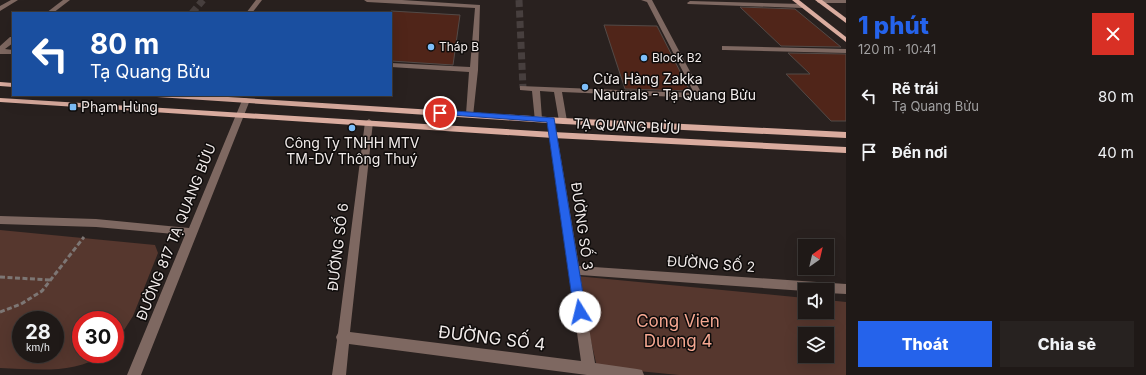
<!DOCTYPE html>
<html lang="vi">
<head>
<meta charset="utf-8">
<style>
  body { margin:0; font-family:Inter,sans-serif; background:#272220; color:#f1f3f6; height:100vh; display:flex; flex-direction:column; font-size:15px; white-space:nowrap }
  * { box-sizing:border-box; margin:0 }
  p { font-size:13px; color:#a1a0a1 }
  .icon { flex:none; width:22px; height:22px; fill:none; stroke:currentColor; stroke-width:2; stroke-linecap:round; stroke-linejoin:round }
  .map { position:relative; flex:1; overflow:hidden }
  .side { display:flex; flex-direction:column; background:#1f1917; width:300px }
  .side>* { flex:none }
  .banner { position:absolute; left:12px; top:12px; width:380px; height:84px; border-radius:0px; box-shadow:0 4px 16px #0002,0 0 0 1px #3c3836; background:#1a4fa0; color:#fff; overflow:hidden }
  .needle { width:26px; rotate:34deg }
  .tools { position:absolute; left:798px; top:239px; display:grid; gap:8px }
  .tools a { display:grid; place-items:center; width:36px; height:36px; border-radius:0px; background:#1f1917; box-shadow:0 4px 16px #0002,0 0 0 1px #3c3836; font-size:20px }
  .speed { position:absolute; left:12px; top:311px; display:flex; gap:8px; font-size:20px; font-weight:700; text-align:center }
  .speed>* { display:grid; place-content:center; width:52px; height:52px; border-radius:50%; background:#1f1917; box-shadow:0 4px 16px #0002,0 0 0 1px #3c3836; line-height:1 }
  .speed small { font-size:10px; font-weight:400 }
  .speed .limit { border:6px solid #d22; background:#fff; color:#111 }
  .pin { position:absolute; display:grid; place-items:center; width:34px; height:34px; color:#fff; margin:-17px; border:2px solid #fff; border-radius:50%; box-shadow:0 1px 4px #0007 }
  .me { position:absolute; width:44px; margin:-22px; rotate:351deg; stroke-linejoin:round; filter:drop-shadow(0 0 3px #0008) }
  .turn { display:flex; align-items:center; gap:14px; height:84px; padding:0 12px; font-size:18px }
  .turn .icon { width:52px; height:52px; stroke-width:2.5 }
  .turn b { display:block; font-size:28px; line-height:34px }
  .round { display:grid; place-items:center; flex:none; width:42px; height:42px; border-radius:0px; background:#272220 }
  .summary { display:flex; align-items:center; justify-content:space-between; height:68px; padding:0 12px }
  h1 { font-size:24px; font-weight:800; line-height:30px; color:#2563eb }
  .primary-button { display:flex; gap:8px; margin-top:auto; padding:8px 12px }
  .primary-button a { flex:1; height:46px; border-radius:0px; background:#2563eb; color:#fff; font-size:16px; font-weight:800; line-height:46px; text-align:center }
  .primary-button a+a { background:#272220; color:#f1f3f6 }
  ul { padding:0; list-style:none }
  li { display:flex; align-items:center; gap:12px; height:56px; padding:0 12px }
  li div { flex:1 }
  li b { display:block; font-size:15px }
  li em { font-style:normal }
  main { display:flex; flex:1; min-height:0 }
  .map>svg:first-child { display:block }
  .green { fill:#56372e; fill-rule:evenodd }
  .building { fill:#502519; stroke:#534a47 }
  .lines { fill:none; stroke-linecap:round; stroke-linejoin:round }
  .minor-tunnel { stroke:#473f3e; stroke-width:7; stroke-dasharray:7 3.5; stroke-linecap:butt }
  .path { stroke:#7d7674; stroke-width:3; stroke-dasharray:5 2.5; stroke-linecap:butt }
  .minor { fill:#7e6861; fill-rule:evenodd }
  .major { fill:#daac9f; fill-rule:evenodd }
  .route { fill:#2563eb; stroke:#184099 }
  .poi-dot { fill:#7dbef9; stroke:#0f0c0b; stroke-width:1.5 }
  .labels { text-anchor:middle; stroke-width:3; stroke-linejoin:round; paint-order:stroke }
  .far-poi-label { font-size:12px; fill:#f2eceb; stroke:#0f0c0b; text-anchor:start }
  .poi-label { font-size:14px; fill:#f2eceb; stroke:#0f0c0b; text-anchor:start }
  .street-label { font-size:14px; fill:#f2eceb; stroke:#0f0c0b }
  .near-park-label { font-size:17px; fill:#f6a892; stroke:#0f0c0b }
  .near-street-label { font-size:17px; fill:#f2eceb; stroke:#0f0c0b }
</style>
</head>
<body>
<main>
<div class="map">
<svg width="846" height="375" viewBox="0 0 846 375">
  <rect width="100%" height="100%" fill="#29211f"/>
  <g class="green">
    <path d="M0 230 155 245 158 253 133 316 115 344V320H81V354H104C75 375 34 369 0 368ZM21 320H55V354H21Z"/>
    <path d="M576 276 805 298V312H827V300L846 302V375H679L597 367ZM805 334H827V356H805Z"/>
  </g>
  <g class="building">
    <path d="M740 7 795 9 841 47 781 46Z"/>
    <path d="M391 11 460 15 453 65 391 61Z"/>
    <path d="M604 25 657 26 690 91 625 89Z"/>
    <path d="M788 53 846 54V121H831L786 74H810Z"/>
  </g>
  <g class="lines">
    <g class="minor-tunnel">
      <path d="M519 0 523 88"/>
      <path d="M192 13 203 0"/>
    </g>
    <g class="path">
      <path d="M0 277 50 280"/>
      <path d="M0 312 21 304 42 291 84 237"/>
    </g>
    <g class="minor">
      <path d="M11 0H18L0 11V6Z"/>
      <path d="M63 0H70L53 13H46Z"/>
      <path d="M256 0H262L252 13H246Z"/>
      <path d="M364 0H402L480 5 478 70 473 116H467L466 114 469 72 391 67V63L470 67 475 8 367 2Z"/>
      <path d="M641 0H652L703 96 702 98 562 92 567 121 563 124 559 121 554 92 540 91 542 119 538 122 535 121 532 91 520 90V86L694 93 647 2Z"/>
      <path d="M817 0H846V3H819L817 2Z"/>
      <path d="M690 1 802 4 805 6 802 8 688 4 687 3Z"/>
      <path d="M10 37H13V43L5 49 13 50V54H0V46Z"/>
      <path d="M722 46 846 49V53L725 50H722Z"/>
      <path d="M243 98H246L250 100 141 375H127L185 235 96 227 0 224V216L96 219 189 228Z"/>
      <path d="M369 119 373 122 350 332 581 361 549 135 553 132 557 135 579 266 846 284V294L827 293V290L805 291 580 275 595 363 637 369 642 370 644 375H587L349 344 346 375H332L337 340 336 337 338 333 365 122Z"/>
    </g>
    <g class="major">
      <path d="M792 0H799L846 37V42Z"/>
      <path d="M815 0H822L846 18V23Z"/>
      <path d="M0 82 13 83V87L0 86Z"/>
      <path d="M153 95H196L563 118 846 132V138L563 124 157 97Z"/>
      <path d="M0 98 553 132 846 147V153L553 138 0 102Z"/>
    </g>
  </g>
  <path class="route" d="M440 110 554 118 586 312 584 316 580 317 576 316 574 312 547 122 438 114 437 113Z"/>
  <g class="poi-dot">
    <circle cx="431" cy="47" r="4"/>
    <circle cx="644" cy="58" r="4"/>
    <circle cx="585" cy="87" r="4"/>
    <rect x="69" y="103" width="8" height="8" rx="2"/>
    <circle cx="352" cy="128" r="4"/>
  </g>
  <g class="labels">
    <g class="far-poi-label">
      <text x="439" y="51">Tháp B</text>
      <text x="652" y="62">Block B2</text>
    </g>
    <g class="poi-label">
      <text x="593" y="84">Cửa Hàng Zakka<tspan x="593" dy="16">Nautrals - Tạ Quang Bửu</tspan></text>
      <text x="81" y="112">Phạm Hùng</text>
      <text x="352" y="148" text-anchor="middle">Công Ty TNHH MTV<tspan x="352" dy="16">TM-DV Thông Thuý</tspan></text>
    </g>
    <g class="street-label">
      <text transform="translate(627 126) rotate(3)" y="5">TẠ QUANG BỬU</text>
      <text transform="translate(582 226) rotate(82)" y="5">ĐƯỜNG SỐ 3</text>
      <text transform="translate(176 232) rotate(-68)" y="5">ĐƯỜNG 817 TẠ QUANG BỬU</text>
      <text transform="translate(338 247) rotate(-83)" y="5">ĐƯỜNG SỐ 6</text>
      <text transform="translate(711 264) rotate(4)" y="5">ĐƯỜNG SỐ 2</text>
    </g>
    <g class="near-park-label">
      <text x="678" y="327">Cong Vien<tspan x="678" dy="20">Duong 4</tspan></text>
    </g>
    <g class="near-street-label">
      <text transform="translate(492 338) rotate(7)" y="6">ĐƯỜNG SỐ 4</text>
    </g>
  </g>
</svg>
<div class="tools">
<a><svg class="needle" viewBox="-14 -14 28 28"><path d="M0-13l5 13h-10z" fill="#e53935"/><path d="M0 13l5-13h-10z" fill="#a1a0a1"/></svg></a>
<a><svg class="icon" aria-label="sound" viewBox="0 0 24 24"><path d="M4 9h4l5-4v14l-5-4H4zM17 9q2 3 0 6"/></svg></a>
<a><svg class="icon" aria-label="layers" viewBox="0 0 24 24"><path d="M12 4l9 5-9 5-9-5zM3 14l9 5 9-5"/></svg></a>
</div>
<div class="speed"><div>28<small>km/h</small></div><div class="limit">30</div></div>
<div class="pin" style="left:440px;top:113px;background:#d93025"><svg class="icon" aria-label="arrive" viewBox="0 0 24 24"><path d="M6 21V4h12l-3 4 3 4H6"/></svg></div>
<svg class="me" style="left:580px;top:312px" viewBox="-20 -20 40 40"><circle r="19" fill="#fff"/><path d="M0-13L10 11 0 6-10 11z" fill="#2563eb"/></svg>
<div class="banner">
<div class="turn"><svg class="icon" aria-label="left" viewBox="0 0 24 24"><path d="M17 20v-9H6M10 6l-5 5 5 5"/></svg><div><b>80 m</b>Tạ Quang Bửu</div></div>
</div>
</div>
<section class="side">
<div class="summary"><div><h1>1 phút</h1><p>120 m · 10:41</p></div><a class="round" style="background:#d93025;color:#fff"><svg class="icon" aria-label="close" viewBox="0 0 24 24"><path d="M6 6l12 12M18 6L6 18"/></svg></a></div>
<ul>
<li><svg class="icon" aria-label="left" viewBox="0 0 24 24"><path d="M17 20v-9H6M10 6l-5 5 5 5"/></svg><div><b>Rẽ trái</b><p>Tạ Quang Bửu</p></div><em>80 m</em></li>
<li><svg class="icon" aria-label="arrive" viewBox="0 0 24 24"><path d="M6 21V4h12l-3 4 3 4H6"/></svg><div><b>Đến nơi</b></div><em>40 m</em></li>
</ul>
<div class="primary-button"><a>Thoát</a><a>Chia sẻ</a></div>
</section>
</main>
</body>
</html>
